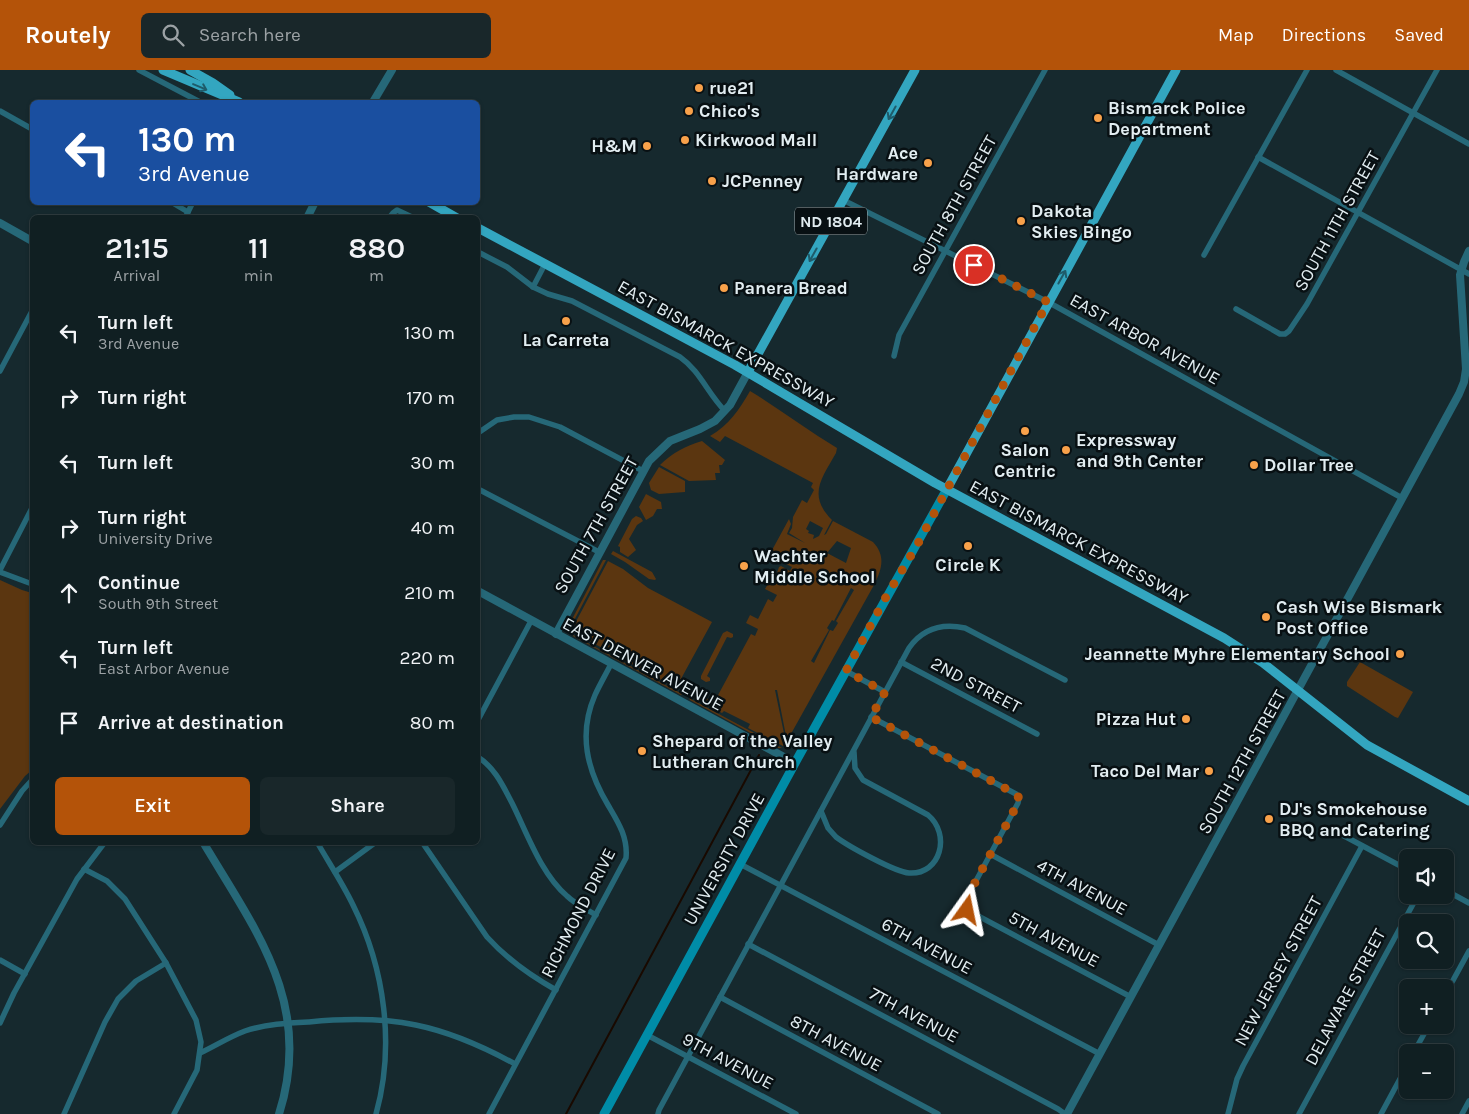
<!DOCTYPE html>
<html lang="en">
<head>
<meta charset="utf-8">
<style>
  body { margin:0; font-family:Karla,sans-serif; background:#19272a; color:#f1f3f6; height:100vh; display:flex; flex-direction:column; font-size:19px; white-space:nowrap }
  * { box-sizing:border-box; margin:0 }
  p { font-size:16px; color:#9ca2a5 }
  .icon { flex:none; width:28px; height:28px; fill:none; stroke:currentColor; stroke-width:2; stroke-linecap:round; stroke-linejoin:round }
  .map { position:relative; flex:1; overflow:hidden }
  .panel { position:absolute; left:30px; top:145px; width:450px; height:630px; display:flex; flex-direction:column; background:#101f22; border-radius:8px; box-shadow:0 1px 4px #0004,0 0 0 1px #303d40 }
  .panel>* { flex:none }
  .hud { position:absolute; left:30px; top:30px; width:450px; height:105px; border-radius:8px; box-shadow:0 1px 4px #0004,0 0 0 1px #303d40; background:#1a4fa0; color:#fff; overflow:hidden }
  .buttons { position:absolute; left:1399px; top:779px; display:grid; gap:10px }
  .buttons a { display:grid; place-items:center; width:55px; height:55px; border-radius:8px; background:#101f22; box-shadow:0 1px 4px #0004,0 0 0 1px #303d40; font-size:25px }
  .pin { position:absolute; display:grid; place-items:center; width:42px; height:42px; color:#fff; margin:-21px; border:2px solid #fff; border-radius:50%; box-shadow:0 1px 5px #0007 }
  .me { position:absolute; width:55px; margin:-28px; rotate:12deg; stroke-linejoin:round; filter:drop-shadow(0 0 4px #0008) }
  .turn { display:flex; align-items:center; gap:18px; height:105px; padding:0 25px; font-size:22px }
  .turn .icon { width:65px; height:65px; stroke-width:2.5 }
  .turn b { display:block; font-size:35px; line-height:42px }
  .eta { display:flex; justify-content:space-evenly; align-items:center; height:85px; text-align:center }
  .eta b { font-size:30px; font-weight:600; line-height:35px }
  .action { display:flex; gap:10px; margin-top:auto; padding:10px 25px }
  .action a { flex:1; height:58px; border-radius:8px; background:#b45309; color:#fff; font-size:20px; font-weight:600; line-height:58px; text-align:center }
  .action a+a { background:#19272a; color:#f1f3f6 }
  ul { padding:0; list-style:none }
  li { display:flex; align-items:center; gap:15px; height:65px; padding:0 25px }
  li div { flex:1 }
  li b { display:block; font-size:19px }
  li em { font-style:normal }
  header { display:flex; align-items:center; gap:30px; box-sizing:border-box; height:70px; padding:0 25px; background:#b45309; color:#fff }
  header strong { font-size:24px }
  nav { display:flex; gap:28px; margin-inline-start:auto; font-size:18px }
  .search { width:350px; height:45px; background:#19272a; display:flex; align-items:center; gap:12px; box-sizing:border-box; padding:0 18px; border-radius:8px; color:#9ca2a5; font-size:19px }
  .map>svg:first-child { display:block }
  .green { fill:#5b3610; fill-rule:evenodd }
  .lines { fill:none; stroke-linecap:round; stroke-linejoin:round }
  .stream { stroke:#190900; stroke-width:2 }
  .minor { stroke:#266878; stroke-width:5.5 }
  .tertiary { stroke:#266878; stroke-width:8 }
  .secondary { stroke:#008ca7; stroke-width:9 }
  .primary { stroke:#33a6c0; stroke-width:9 }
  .oneway { stroke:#1e5b6a }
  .route { stroke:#b45309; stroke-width:9; stroke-dasharray:0 16.2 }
  .poi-dot { fill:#f8a14a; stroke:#081013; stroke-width:2 }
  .labels { text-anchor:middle; stroke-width:5; stroke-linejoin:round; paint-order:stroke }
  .shield { fill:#081013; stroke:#a1abae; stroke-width:1 }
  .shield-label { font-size:16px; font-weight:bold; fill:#e2edf1 }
  .poi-label { font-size:18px; font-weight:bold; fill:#e2edf1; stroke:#081013; text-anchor:start }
  .street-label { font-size:18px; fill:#e2edf1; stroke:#081013 }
</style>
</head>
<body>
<header>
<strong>Routely</strong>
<div class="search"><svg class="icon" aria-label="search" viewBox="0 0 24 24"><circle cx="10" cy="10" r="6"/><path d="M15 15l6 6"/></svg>Search here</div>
<nav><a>Map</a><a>Directions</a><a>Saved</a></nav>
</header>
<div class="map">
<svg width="1469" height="1044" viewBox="0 0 1469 1044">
  <rect width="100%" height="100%" fill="#16292e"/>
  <g class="green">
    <path d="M750 321C780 339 807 360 837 378L836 383C822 408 807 425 832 450L824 465 826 464 833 451 873 472C886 486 882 499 874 515L787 671 777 620H775L786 673 783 676 748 658 750 654 724 641 722 643 690 626 697 617 700 620 698 623 708 629 712 625 717 627 751 564 755 566 758 559 746 553 750 545 758 549 768 529 773 532 777 525 765 519 772 507 784 511 786 509 777 503 779 497 781 496 790 501 792 497 782 492 783 488 771 482 789 449 791 454 787 464 805 473 789 463 792 458 793 447 802 430 807 433 814 420 811 417 813 413 725 366 720 372 710 366C729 355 739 340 750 321ZM810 451 823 458 819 466 813 469 814 465 808 463 809 461 806 459ZM837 471 851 478 846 493 827 483ZM851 518 854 520 836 551 838 553 833 561 830 560 814 593 811 591 829 560 827 558 832 550 834 551Z"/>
    <path d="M702 371 725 390 722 395H719L720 403H715L716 410 689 411 660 395C672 383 685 376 702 371Z"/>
    <path d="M659 397 685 411V422L659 424 651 420 649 413Z"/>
    <path d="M646 424 661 432 662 439H657L653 446 646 450 639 437Z"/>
    <path d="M636 446 641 448 643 451 637 455 629 469 636 480 628 487 620 482V477L618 476 632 449Z"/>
    <path d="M613 481 652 502 656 509 655 510 649 509 625 492 611 484Z"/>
    <path d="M603 490H606L569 560 567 559Z"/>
    <path d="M608 491 623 499 648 518 712 552 676 618 571 561Z"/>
    <path d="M0 510 22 520 32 523V700L25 706 0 739Z"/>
    <path d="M727 561 733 564V567L731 568 727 567 707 606 710 608V611L706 612 701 609V606L723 563Z"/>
    <path d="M573 565 682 624 681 625 573 566Z"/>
    <path d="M1360 592 1413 622 1398 648 1395 647 1347 616V612Z"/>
    <path d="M689 628 782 678H778L690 630Z"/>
  </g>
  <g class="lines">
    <path class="stream" d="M566 1044 759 685"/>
    <g class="minor">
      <path d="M139 0 200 32"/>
      <path d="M1336 0 1469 74"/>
      <path d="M0 41 32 59"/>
      <path d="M1258 87 1469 204"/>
      <path d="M843 130 1048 232 1402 428"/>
      <path d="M171 132 188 142"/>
      <path d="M185 148 193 132"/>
      <path d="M389 148 393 143 397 140 414 148"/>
      <path d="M478 182 507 197 533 217 548 224 572 231 680 287C700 301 708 324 725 341"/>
      <path d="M1204 185 1307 0"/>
      <path d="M533 217 545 194"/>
      <path d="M1236 239 1280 264H1285L1289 261 1307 234 1437 0"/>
      <path d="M894 286 899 265 1045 0"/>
      <path d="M0 301 32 241"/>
      <path d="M478 363 497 350 514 347H529L560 357 643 401"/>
      <path d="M478 419 599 482"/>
      <path d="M0 500 32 438"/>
      <path d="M0 502 32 514"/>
      <path d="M901 592 1037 664"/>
      <path d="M846 601 885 622"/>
      <path d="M871 647 1016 724 1019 728 1018 733 964 833 965 839 1131 927"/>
      <path d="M478 650 531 551"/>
      <path d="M478 687C495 698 503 716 512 733 527 763 541 804 567 826 575 834 586 839 596 845"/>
      <path d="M821 741 828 758 836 767C848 776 895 802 909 803 941 805 951 764 928 745L863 710 855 698 854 682"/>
      <path d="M0 755 22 721 32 710"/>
      <path d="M1331 759 1408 800"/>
      <path d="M317 772C329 793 343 814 353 835 385 899 395 976 376 1044"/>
      <path d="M422 772 487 867C507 889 529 905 556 920"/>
      <path d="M990 784 1159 875"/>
      <path d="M740 794 1100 984"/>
      <path d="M84 799 107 811 125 829 166 893 196 950 201 972 197 1000 174 1044"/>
      <path d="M335 802 376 772"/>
      <path d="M1445 820 1469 833"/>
      <path d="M748 874 1058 1039 1065 1044"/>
      <path d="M0 890 25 904"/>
      <path d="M1445 925 1469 881"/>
      <path d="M720 927 938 1044"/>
      <path d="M0 953 14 923 77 809 105 772"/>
      <path d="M647 965 796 1044"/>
      <path d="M1414 982 1429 955"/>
      <path d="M200 983C215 976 229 967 245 961 266 954 288 953 309 952 392 944 442 954 515 994"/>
      <path d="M64 1044 105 952 118 929 136 911 166 893"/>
      <path d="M489 1044 626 788C628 767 618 752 608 735 587 700 578 664 595 625 600 614 606 604 611 594"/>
      <path d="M658 1044 659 1040 909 578C923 558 942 553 965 558L1065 610"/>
      <path d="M1228 1044 1237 1009 1243 996 1362 776"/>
      <path d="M1299 1044 1418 825"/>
      <path d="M1381 1044 1408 994"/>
      <path d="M1462 1044 1469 1031"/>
    </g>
    <g class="tertiary">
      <path d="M373 32 392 0"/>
      <path d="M307 148 315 132"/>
      <path d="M0 153 32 171"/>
      <path d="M478 521 795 693"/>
      <path d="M556 564 649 391 670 371 700 359 715 351 730 335 748 302"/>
      <path d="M203 772C256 861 314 934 279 1044"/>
      <path d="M1067 1044 1459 324 1464 312 1466 299 1460 205 1464 192 1469 181"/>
    </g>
    <path class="secondary" d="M604 1044 795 693 947 419"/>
    <g class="primary">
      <path d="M163 0 239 32"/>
      <path d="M190 0 213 13 230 25"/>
      <path d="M429 132 457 148"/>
      <path d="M478 158 735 295 935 413 1224 568 1263 593 1367 675 1469 731"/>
      <path d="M748 302 915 0"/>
      <path d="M947 419 1176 0"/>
    </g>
  </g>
  <defs><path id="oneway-shaft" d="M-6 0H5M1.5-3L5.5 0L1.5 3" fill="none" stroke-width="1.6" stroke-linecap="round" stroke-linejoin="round" transform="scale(1.25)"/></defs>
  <g class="oneway">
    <use href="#oneway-shaft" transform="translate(200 17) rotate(23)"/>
    <use href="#oneway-shaft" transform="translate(892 43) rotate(119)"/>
    <use href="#oneway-shaft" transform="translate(813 185) rotate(119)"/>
    <use href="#oneway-shaft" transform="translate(1062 207) rotate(-61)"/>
  </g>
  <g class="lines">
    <path class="route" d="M967 840 963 838 964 833 1018 733 1019 728 1016 724 871 647 885 622 846 601 886 527 916 477 1048 232 974 195"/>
  </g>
  <g class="poi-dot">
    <circle cx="699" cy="18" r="5"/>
    <circle cx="689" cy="41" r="5"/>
    <circle cx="1098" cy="48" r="5"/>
    <circle cx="685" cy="70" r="5"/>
    <circle cx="647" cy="76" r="5"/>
    <circle cx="928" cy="93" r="5"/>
    <circle cx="712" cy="111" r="5"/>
    <circle cx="1021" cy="151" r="5"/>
    <circle cx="724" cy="218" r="5"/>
    <circle cx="566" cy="251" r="5"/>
    <circle cx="1025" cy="361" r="5"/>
    <circle cx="1066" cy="380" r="5"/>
    <circle cx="1254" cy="395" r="5"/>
    <circle cx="968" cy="476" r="5"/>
    <circle cx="744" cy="496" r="5"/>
    <circle cx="1266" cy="547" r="5"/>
    <circle cx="1400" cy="584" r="5"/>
    <circle cx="1186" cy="649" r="5"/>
    <circle cx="642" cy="681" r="5"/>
    <circle cx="1209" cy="701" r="5"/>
    <circle cx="1269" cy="749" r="5"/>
  </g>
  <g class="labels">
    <rect class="shield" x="795" y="137.5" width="72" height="27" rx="4"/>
    <g class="shield-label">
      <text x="831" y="157">ND 1804</text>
    </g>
    <g class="poi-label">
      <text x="709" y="24">rue21</text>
      <text x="1108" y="44">Bismarck Police<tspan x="1108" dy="21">Department</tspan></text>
      <text x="699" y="47">Chico's</text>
      <text x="695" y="76">Kirkwood Mall</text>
      <text x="637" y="82" text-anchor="end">H&amp;M</text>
      <text x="918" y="89" text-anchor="end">Ace<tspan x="918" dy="21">Hardware</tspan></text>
      <text x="722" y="117">JCPenney</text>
      <text x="1031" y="147">Dakota<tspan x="1031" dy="21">Skies Bingo</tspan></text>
      <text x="734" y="224">Panera Bread</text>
      <text x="566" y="276" text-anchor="middle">La Carreta</text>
      <text x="1076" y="376">Expressway<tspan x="1076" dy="21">and 9th Center</tspan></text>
      <text x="1025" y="386" text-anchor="middle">Salon<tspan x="1025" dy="21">Centric</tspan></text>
      <text x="1264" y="401">Dollar Tree</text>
      <text x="754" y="492">Wachter<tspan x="754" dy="21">Middle School</tspan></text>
      <text x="968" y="501" text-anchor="middle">Circle K</text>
      <text x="1276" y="543">Cash Wise Bismark<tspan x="1276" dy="21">Post Office</tspan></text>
      <text x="1390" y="590" text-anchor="end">Jeannette Myhre Elementary School</text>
      <text x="1176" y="655" text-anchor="end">Pizza Hut</text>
      <text x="652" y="677">Shepard of the Valley<tspan x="652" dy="21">Lutheran Church</tspan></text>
      <text x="1199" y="707" text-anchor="end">Taco Del Mar</text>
      <text x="1279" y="745">DJ's Smokehouse<tspan x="1279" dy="21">BBQ and Catering</tspan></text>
    </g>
    <g class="street-label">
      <text transform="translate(954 135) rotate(-61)" y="6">SOUTH 8TH STREET</text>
      <text transform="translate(1337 151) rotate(-61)" y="6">SOUTH 11TH STREET</text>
      <text transform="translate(1145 269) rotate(29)" y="6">EAST ARBOR AVENUE</text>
      <text transform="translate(726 274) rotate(29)" y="6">EAST BISMARCK EXPRESSWAY</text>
      <text transform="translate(596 455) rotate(-61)" y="6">SOUTH 7TH STREET</text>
      <text transform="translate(1079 472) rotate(28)" y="6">EAST BISMARCK EXPRESSWAY</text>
      <text transform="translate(643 594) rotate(28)" y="6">EAST DENVER AVENUE</text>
      <text transform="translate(976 615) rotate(28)" y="6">2ND STREET</text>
      <text transform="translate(1242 692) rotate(-61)" y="6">SOUTH 12TH STREET</text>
      <text transform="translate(724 789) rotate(-61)" y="6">UNIVERSITY DRIVE</text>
      <text transform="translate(1082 817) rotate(28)" y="6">4TH AVENUE</text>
      <text transform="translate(578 843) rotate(-63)" y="6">RICHMOND DRIVE</text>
      <text transform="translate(1054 869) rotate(28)" y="6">5TH AVENUE</text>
      <text transform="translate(927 876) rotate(28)" y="6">6TH AVENUE</text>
      <text transform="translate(1278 901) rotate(-62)" y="6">NEW JERSEY STREET</text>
      <text transform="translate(1345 927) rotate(-62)" y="6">DELAWARE STREET</text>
      <text transform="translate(914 945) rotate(28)" y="6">7TH AVENUE</text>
      <text transform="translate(836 973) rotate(28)" y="6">8TH AVENUE</text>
      <text transform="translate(728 991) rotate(28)" y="6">9TH AVENUE</text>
    </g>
  </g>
</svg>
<div class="buttons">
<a><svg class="icon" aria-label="sound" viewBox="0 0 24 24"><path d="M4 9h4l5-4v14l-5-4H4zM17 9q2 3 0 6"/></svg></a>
<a><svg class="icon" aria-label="search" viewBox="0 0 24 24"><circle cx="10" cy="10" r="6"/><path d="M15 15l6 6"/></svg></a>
<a>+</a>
<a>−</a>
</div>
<div class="pin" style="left:974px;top:195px;background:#d93025"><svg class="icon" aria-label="arrive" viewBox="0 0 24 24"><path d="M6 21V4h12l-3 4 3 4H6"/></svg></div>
<svg class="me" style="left:967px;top:840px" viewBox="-20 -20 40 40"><path d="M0-17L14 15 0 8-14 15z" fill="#b45309" stroke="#fff" stroke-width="4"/></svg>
<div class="hud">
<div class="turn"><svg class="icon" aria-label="left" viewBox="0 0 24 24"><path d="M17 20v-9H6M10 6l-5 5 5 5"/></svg><div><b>130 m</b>3rd Avenue</div></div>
</div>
<section class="panel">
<div class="eta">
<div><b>21:15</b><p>Arrival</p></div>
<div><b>11</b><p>min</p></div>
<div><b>880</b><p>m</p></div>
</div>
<ul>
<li><svg class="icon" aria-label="left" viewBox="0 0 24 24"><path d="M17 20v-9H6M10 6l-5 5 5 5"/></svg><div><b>Turn left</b><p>3rd Avenue</p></div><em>130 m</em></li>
<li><svg class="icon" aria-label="right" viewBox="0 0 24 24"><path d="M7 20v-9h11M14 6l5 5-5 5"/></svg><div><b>Turn right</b></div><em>170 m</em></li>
<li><svg class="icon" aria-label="left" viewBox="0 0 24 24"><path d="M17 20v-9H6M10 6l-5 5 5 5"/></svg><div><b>Turn left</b></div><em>30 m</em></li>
<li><svg class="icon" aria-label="right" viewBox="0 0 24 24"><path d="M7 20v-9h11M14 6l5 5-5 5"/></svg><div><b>Turn right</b><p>University Drive</p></div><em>40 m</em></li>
<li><svg class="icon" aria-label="ahead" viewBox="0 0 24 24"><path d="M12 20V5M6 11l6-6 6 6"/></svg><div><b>Continue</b><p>South 9th Street</p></div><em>210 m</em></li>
<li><svg class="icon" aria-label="left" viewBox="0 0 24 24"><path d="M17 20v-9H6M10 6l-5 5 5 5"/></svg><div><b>Turn left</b><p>East Arbor Avenue</p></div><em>220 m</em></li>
<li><svg class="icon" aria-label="arrive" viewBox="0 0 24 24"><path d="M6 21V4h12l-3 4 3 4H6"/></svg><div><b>Arrive at destination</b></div><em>80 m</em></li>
</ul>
<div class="action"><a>Exit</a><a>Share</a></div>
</section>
</div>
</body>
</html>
